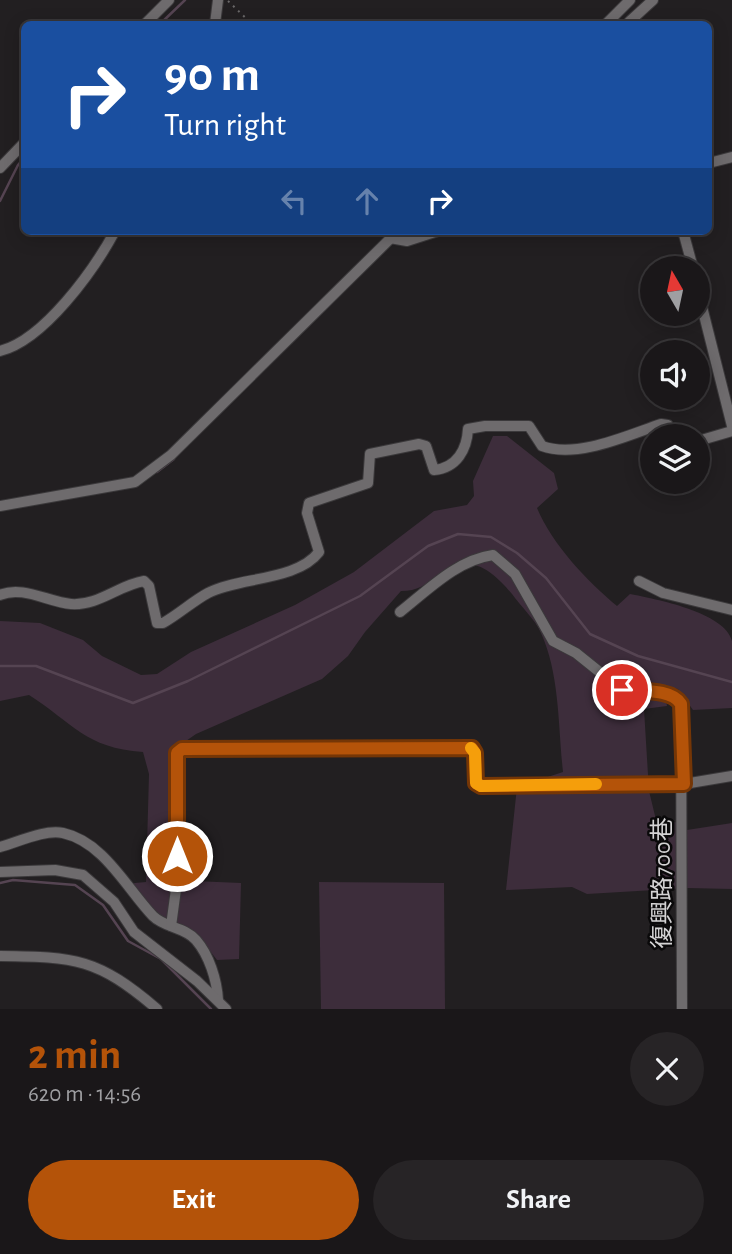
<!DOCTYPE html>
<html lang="en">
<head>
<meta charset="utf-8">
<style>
  body { margin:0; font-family:"Alegreya Sans","Noto Sans TC",sans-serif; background:#272426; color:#f1f3f6; height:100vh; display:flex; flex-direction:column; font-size:26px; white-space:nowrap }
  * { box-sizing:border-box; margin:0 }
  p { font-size:23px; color:#9f9fa2 }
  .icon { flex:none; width:38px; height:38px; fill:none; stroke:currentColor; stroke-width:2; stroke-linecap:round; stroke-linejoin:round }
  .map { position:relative; height:1009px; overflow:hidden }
  .side { display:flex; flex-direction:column; background:#1a1719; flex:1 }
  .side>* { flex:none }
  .guide { position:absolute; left:21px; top:21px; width:691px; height:214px; border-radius:10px; box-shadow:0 4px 18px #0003,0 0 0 2px #383638; background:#1a4fa0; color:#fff; overflow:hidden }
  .needle { width:46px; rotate:351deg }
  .fabs { position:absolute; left:640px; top:256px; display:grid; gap:14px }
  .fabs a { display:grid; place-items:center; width:70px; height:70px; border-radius:50%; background:#1a1719; box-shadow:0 4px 18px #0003,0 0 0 2px #383638; font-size:35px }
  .pin { position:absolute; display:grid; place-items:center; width:60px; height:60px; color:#fff; margin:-30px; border:4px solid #fff; border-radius:50%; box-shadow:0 2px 7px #0007 }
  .me { position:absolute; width:77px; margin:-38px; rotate:0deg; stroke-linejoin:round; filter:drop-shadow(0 0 5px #0008) }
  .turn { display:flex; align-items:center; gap:24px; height:147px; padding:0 28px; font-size:32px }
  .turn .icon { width:91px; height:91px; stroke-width:2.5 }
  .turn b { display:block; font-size:49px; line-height:60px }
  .lanes { display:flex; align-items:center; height:66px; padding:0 28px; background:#0003; justify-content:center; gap:35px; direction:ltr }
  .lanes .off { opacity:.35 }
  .round { display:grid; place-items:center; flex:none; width:74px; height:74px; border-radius:37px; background:#272426 }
  .summary { display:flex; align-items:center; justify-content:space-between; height:119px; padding:0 28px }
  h1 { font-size:42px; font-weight:600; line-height:52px; color:#b45309 }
  .action { display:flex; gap:14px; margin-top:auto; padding:14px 28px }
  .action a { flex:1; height:80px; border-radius:42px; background:#b45309; color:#fff; font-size:28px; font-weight:600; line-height:80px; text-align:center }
  .action a+a { background:#272426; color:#f1f3f6 }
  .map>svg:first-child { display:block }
  .green { fill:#3d2d3b }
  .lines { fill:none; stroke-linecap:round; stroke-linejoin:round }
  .stream { stroke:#554452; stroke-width:2.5 }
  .minor-casing { stroke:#3b393b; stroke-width:12 }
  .path { stroke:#6a6869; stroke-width:2; stroke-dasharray:2 5; stroke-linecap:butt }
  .minor { stroke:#6e6b6d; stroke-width:10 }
  .route-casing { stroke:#753606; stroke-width:18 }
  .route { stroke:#b45309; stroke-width:12 }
  .slow { stroke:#f59e0b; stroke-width:12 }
  .labels { text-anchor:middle; stroke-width:5; stroke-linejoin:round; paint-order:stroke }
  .street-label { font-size:24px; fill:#d4d3d4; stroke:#0a090a }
</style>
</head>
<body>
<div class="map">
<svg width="732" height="1009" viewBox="0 0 732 1009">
  <rect width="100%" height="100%" fill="#221f21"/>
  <g class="green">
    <path d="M493 436H507L554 473 558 489 537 508C552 544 587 581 617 606L630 594C655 599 725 612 732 641 732 661 732 687 732 708L693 710 678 689 657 687 665 694 667 706 644 709 649 791 657 824 678 822 687 830 732 823V889L688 888 587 894 572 887 506 890 517 787 563 772C558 727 560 675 541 633 535 619 521 607 512 594 502 582 486 565 469 564 439 562 435 591 401 591L365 632 348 656 322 679 196 734 173 750 170 880 241 883 239 959 217 960C201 938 186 928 159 924L124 884 146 882 149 774 143 752C85 748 73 723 29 695L0 701V621L40 623 83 640 102 656 141 675 157 674 191 652 295 605 354 572 434 511 467 505 474 496 473 481Z"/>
    <path d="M319 882 444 883 445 1009H321Z"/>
  </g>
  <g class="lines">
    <g class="stream">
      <path d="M160 24 185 0"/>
      <path d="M0 201 18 165 24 158"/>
      <path d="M157 472 174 459"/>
      <path d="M0 666H36L133 703 188 681 360 596 428 546 458 534 491 537 517 553 546 578 590 634 638 656 732 682"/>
      <path d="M0 883 13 880 75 885 103 905 128 941 161 959 211 1009"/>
    </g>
    <defs>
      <g id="minor">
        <path d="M629 22 653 0"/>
        <path d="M145 24 169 0"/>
        <path d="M215 24 218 0"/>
        <path d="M606 24 630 0"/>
        <path d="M709 163 732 157"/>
        <path d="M0 168 24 143"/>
        <path d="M683 231 693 268"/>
        <path d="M390 238 407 241 438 231"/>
        <path d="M698 291 732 426"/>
        <path d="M0 351C44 340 94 270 115 231"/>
        <path d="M698 441 732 431"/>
        <path d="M0 506 135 482 171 455 398 231"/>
        <path d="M639 581 663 593 732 610"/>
        <path d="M0 595C22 585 48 602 71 604 98 606 119 585 144 581L149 586 157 623H163C179 614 193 601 208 593 238 577 297 581 319 552L307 513 309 503 368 483 370 454 419 444 426 446 434 470C457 468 467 449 468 429L485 426H529L542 446C577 459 628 435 661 424L668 425 673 436"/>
        <path d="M400 612C428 590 457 560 493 555L515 574 553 641 576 653 622 690 669 693 681 704 682 1009"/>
        <path d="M0 847C18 842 45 829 63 833 104 842 127 889 153 916 165 928 185 927 196 940 209 955 217 980 218 1000"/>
        <path d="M0 872 55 870 83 875 114 902 134 932 197 981 226 1009"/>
        <path d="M171 926 177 882V753L182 749 472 748 475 753 476 783 481 786 684 784 732 776"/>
        <path d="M0 956C76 957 97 958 157 1009"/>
      </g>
    </defs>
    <use href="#minor" class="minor-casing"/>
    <path class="path" d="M228 1 252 24"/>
    <use href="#minor" class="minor"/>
  </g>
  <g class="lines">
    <defs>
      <path id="route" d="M177 856V753L182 749 472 748 475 753 476 783 481 786 684 784 681 704C671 688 640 692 622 690"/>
    </defs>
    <use href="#route" class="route-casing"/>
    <use href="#route" class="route"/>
    <path class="slow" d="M471 748 475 753 476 783 481 786 596 784"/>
  </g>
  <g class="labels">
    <g class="street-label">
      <text transform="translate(662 883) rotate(-90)" y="8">復興路700巷</text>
    </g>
  </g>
</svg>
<div class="fabs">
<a><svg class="needle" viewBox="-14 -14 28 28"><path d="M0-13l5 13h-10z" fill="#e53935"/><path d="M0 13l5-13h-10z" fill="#9f9fa2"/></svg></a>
<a><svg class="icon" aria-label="sound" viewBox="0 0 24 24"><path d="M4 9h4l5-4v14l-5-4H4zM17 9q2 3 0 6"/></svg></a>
<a><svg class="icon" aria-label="layers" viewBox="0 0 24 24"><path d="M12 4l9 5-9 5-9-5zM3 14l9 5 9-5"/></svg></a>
</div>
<div class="pin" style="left:622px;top:690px;background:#d93025"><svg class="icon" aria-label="arrive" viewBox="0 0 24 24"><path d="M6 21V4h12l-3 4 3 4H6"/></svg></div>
<svg class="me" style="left:177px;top:856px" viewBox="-20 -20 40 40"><circle r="17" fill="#b45309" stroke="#fff" stroke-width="3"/><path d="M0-11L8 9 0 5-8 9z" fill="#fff"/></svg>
<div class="guide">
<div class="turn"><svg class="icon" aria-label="right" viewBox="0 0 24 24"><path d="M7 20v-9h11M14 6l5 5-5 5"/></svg><div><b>90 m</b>Turn right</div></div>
<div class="lanes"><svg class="icon off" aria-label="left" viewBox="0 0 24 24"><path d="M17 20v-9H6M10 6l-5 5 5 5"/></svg><svg class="icon off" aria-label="ahead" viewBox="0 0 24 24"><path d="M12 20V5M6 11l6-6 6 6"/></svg><svg class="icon" aria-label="right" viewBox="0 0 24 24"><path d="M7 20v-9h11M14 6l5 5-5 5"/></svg></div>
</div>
</div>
<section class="side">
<div class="summary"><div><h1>2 min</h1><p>620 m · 14:56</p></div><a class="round"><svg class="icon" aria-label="close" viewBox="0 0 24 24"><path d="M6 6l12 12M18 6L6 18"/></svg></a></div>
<div class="action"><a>Exit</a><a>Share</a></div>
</section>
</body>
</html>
